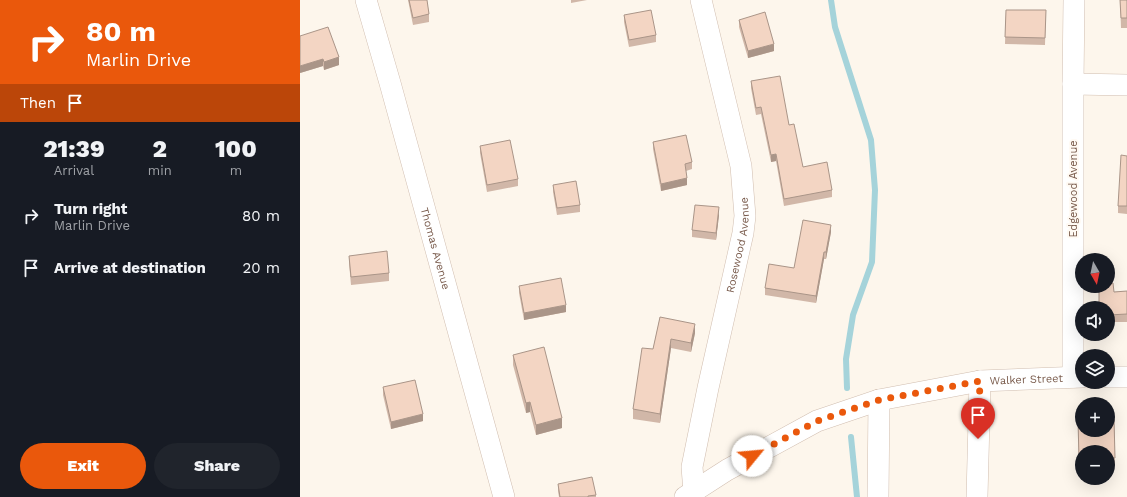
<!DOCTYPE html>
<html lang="en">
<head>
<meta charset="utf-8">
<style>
  body { margin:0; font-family:"Work Sans",sans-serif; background:#20242c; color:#f1f3f6; height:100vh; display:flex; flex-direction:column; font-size:15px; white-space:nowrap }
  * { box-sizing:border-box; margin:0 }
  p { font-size:13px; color:#9ea1a6 }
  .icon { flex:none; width:22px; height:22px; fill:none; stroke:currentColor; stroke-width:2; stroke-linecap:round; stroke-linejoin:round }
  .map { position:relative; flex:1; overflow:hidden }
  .details { display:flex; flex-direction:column; background:#171b24; width:300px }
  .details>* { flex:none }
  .hud { background:#ea580c; color:#fff; overflow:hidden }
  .needle { width:26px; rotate:171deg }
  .controls { position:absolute; left:775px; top:253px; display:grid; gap:8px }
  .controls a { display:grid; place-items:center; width:40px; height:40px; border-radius:50%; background:#171b24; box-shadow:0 4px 16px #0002; font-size:20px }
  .pin { position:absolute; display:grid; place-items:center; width:34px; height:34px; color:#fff; margin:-41px -17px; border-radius:50% 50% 50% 0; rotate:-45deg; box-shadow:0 0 4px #0007 }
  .pin .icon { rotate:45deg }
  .me { position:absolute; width:44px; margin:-22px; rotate:62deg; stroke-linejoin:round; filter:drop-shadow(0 0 3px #0008) }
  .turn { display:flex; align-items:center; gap:14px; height:84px; padding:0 20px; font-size:18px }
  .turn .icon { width:52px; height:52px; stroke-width:2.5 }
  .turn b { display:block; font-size:28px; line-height:34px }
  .then { display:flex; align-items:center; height:38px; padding:0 20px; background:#0003; gap:8px; font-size:15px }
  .eta { display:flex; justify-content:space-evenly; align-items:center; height:68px; text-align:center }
  .eta b { font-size:24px; font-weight:800; line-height:28px }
  .primary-button { display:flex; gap:8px; margin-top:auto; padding:8px 20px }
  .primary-button a { flex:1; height:46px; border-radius:24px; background:#ea580c; color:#fff; font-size:16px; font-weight:800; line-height:46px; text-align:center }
  .primary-button a+a { background:#20242c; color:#f1f3f6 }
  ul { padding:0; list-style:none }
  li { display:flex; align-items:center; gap:12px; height:52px; padding:0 20px }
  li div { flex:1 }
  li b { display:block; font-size:15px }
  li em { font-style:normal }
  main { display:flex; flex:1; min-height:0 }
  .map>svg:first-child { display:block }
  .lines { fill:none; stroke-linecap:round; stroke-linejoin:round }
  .stream { stroke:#a5d3da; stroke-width:6 }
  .street-casing { stroke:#d1beb0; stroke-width:22 }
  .street { stroke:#fff; stroke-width:21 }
  .wall { fill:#d1b7a8 }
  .shaded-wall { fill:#aa9588 }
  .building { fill:#f3d5c3; stroke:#aa9588 }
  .route { stroke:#ea580c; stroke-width:7; stroke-dasharray:0 12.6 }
  .labels { text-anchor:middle; stroke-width:4; stroke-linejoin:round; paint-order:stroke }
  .street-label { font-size:11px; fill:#7a5c4d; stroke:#fffaf3 }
</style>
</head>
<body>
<main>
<section class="details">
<div class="hud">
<div class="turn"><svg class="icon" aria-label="right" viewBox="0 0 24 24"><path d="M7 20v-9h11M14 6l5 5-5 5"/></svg><div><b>80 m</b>Marlin Drive</div></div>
<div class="then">Then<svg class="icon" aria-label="arrive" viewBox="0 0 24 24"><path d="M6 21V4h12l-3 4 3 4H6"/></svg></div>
</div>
<div class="eta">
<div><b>21:39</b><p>Arrival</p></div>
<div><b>2</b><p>min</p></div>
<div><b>100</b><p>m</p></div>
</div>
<ul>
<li><svg class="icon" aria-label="right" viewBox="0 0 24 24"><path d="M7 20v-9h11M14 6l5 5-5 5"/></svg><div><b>Turn right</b><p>Marlin Drive</p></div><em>80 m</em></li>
<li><svg class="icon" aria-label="arrive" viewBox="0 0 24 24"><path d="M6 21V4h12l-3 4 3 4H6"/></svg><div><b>Arrive at destination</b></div><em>20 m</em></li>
</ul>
<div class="primary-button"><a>Exit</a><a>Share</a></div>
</section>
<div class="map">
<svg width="827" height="497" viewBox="0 0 827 497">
  <rect width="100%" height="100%" fill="#fdf6ec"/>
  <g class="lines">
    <g class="stream">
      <path d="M531 0 535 27 571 140 575 190 572 262 553 315 546 359 547 388"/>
      <path d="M551 437 557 497"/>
    </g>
    <defs>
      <g id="street">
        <path id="s1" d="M66 0 90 83 204 497"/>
        <path d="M773 84 827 85"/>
        <path d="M773 377V84L774 0"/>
        <path d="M808 377H827"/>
        <path id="s2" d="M394 492 392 467 408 388 443 233 445 216 441 166 401 0"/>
        <path id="s3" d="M385 497 427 470 517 421 579 400 680 381 782 377"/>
        <path d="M578 497 579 400"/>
        <path d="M677 497 680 381"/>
      </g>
    </defs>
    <use href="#street" class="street-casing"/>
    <use href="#street" class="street"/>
  </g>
  <g class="wall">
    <path d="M108 0H127L129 14V22L113 25Z"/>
    <path d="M271 0H287L271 3Z"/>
    <path d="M820 0H827V28H821Z"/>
    <path d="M706 10H746L745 45 705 44Z"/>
    <path d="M324 15 356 35V42L329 47 324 22Z"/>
    <path d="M439 20 474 51 448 58 439 27Z"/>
    <path d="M28 27 39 65 24 70 23 66 0 73Z"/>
    <path d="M451 81 489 125 503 167 532 190V197L484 206 476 161 471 162 461 114 456 115 451 88Z"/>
    <path d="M353 142 392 162V169L386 171 387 185 361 191 353 149Z"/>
    <path d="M180 146 218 179V186L187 192 180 153Z"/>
    <path d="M827 156V214L818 213V206Z"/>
    <path d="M253 185 280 205V212L257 215 253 192Z"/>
    <path d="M419 215 416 240 392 237V230Z"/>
    <path d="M531 232 526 259H524L516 303 465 295V288L494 268Z"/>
    <path d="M49 256 89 273V281L51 285 49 263Z"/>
    <path d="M219 286 266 312 224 320 219 293Z"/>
    <path d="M827 291V322H808V308L814 292Z"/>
    <path d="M360 317 395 333 391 352 371 348 360 423 333 419V409L353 349Z"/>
    <path d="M213 355 262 428 236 435 230 412 226 413 213 365Z"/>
    <path d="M83 387 123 421 91 429 83 395Z"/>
    <path d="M814 419 815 465H808V452H782V466H779L778 420Z"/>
    <path d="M258 484 296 495V497H259L258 491Z"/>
  </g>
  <g class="shaded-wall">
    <path d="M474 44V51L448 58V51Z"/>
    <path d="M39 57V65L24 70V62Z"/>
    <path d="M23 59V66L0 73V66Z"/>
    <path d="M476 154V161L471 162V155Z"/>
    <path d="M387 178V185L361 191V184Z"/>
    <path d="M419 207V215L416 240V233Z"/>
    <path d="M531 225V232L526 259V252Z"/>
    <path d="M524 252V259L516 303V296Z"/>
    <path d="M266 305V312L224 320V313Z"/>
    <path d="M395 324V333L391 352V343Z"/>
    <path d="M371 339V348L360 423V414Z"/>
    <path d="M230 402V412L226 413V403Z"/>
    <path d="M123 414V421L91 429V422Z"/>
    <path d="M262 418V428L236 435V425Z"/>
  </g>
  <g class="building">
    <path d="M109 0H127L129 14 113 18Z"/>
    <path d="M820 0H827V18H821Z"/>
    <path d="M351 10 356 35 329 40 324 15Z"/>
    <path d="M706 10H746L745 38 705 37Z"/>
    <path d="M465 12 474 44 448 51 439 20Z"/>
    <path d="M28 27 39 57 24 62 23 59 0 66V36Z"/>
    <path d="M480 76 489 125 494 124 503 167 527 162 532 190 484 199 476 154 471 155 461 107 456 108 451 81Z"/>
    <path d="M386 135 392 162 385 164 387 178 361 184 353 142Z"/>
    <path d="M210 140 218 179 187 185 180 146Z"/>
    <path d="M821 155 827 156V206H818Z"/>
    <path d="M276 181 280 205 257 208 253 185Z"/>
    <path d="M395 205 419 207 416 233 392 230Z"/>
    <path d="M503 220 531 225 526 252H524L516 296 465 288 469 264 494 268Z"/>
    <path d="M87 251 89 273 51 277 49 256Z"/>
    <path d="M261 278 266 305 224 313 219 286Z"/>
    <path d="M813 283 814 292 827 291V314L808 315V308H799V286H808V284Z"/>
    <path d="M360 317 395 324 391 343 371 339 360 414 333 409 342 348 353 349Z"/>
    <path d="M244 347 262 418 236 425 230 402 226 403 213 355Z"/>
    <path d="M115 380 123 414 91 422 83 387Z"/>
    <path d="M808 419H814L815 458H808V452H782V459H779L778 420H782V430H808Z"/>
    <path d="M292 477 296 495 288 496V497H260L258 484Z"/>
  </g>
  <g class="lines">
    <path class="route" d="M452 456 517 421 579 400 680 381 678 439"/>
  </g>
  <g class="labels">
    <g class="street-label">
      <text transform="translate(773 189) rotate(-90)" y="4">Edgewood Avenue</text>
      <text dy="4" stroke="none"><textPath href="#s2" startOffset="252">Rosewood Avenue</textPath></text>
      <text dy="4" stroke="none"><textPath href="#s1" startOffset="258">Thomas Avenue</textPath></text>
      <text dy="4" stroke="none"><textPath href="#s3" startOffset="367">Walker Street</textPath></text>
    </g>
  </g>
</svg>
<div class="controls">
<a><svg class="needle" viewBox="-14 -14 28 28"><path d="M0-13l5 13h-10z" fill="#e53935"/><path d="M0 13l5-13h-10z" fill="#9ea1a6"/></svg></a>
<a><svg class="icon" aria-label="sound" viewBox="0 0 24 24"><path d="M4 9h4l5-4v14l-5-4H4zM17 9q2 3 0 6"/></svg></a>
<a><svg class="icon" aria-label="layers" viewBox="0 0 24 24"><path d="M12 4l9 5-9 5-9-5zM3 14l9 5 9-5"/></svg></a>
<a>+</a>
<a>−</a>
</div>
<div class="pin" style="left:678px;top:439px;background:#d93025"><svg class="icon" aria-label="arrive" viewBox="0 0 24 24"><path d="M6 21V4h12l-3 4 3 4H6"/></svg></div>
<svg class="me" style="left:452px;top:456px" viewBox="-20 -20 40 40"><circle r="19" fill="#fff"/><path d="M0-13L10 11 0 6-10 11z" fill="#ea580c"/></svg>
</div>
</main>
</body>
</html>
